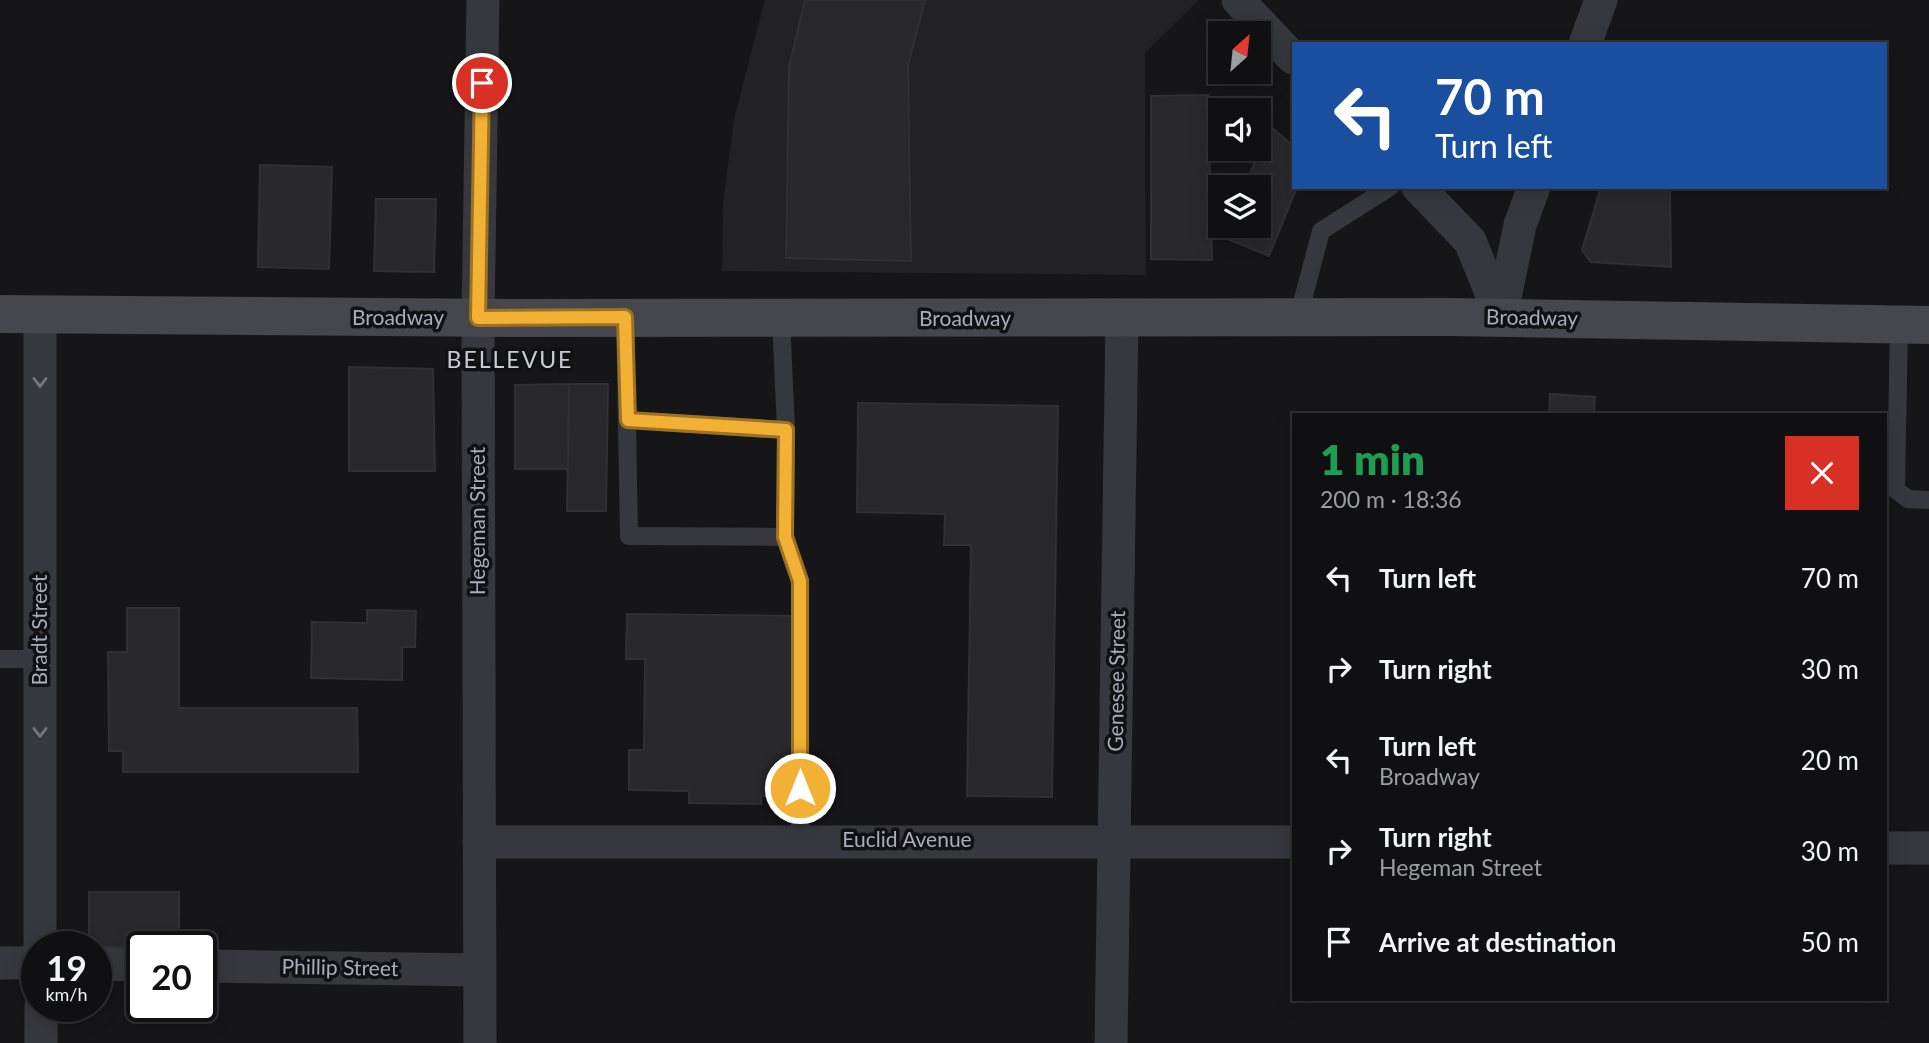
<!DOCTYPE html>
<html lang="en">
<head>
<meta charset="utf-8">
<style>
  body { margin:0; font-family:Lato,sans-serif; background:#1e1e20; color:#f1f3f6; height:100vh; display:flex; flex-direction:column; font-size:26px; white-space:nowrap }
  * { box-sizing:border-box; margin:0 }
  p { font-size:23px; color:#9c9d9f }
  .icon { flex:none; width:38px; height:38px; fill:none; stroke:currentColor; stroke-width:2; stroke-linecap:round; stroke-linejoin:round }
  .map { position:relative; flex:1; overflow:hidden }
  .panel { position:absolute; left:1292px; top:413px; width:595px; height:588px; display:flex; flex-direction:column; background:#101012; border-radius:0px; box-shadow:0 4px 18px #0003,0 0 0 2px #303032 }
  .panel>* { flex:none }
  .banner { position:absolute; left:1292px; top:42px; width:595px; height:147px; border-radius:0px; box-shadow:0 4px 18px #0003,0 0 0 2px #303032; background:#1a4fa0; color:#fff; overflow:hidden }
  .needle { width:46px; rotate:27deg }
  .tools { position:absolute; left:1208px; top:21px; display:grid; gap:14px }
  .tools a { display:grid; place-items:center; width:63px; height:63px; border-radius:0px; background:#101012; box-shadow:0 4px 18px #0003,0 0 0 2px #303032; font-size:35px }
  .speed { position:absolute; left:21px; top:931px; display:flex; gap:14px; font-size:35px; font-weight:700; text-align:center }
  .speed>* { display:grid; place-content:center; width:91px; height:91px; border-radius:50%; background:#101012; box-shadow:0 4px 18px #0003,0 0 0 2px #303032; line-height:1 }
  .speed small { font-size:18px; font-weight:400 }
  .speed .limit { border:4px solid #111; border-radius:10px; background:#fff; color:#111 }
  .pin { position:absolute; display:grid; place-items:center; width:60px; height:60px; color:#fff; margin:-30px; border:4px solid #fff; border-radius:50%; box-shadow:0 2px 7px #0007 }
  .me { position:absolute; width:77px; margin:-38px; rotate:0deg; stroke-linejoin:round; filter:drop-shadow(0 0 5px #0008) }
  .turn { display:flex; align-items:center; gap:24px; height:147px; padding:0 28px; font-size:32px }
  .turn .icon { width:91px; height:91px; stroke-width:2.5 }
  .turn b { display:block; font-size:49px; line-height:60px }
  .round { display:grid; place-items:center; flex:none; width:74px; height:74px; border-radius:0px; background:#1e1e20 }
  .headline { display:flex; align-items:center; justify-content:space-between; height:119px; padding:0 28px }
  h1 { font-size:42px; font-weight:800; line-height:52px; color:#1e9e55 }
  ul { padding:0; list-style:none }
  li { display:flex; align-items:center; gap:21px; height:91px; padding:0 28px }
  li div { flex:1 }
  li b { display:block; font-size:26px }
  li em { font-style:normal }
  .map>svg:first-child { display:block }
  .built { fill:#222225 }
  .building { fill:#29292c; stroke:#303034; stroke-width:2 }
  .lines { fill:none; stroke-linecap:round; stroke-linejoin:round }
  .service { stroke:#37383d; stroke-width:18 }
  .minor { stroke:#37383d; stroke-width:33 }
  .secondary { stroke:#45474d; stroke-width:38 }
  .oneway { stroke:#757881 }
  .route-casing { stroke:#9d7322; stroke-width:18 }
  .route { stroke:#f2b134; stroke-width:12 }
  .labels { text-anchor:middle; stroke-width:7; stroke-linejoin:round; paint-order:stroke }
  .street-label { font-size:21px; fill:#a8adb8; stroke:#111113 }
  .neighbourhood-label { font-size:23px; letter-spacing:2px; fill:#c9ccd4; stroke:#111113 }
</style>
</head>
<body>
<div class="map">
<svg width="1929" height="1043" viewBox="0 0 1929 1043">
  <rect width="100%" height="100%" fill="#161618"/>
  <path class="built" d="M765 0H1199L1145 53 1146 275 722 271 723 203 734 119Z"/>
  <g class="building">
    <path d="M805 0H925L908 65 911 261 786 258 789 67Z"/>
    <path d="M1208 95 1212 260 1151 259V96Z"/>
    <path d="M1269 125 1293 146V187H1297L1269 256 1225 238 1230 226H1258V187H1245Z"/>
    <path d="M260 165 332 167 329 269 258 267Z"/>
    <path d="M1601 187H1670L1671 267 1591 262 1582 250Z"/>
    <path d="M376 199H436L434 272 374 271Z"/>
    <path d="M349 367 433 369 435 471H349Z"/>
    <path d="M569 384H608L606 511H567Z"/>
    <path d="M569 384 568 469H515V385Z"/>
    <path d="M1550 394 1595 397 1594 415H1549Z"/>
    <path d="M858 403 1058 406 1052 797 967 796 971 545H944L945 514 857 512Z"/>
    <path d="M127 608H179V708H357L358 772H123V751H109L108 652H127Z"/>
    <path d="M367 610 416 611 415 647H402V680L311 678 312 622 367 623Z"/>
    <path d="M627 614 796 616 795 788 779 786V796H761V804L689 803V791L629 790V750H644L645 659H626Z"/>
    <rect x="89" y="892" width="90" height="55"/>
  </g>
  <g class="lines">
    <g class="service">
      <path d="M625 317 629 536 785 537"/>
      <path d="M781 317 786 430 785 537 800 581V840"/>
      <path d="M1298 318 1321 231 1390 187"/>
      <path d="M1899 324 1896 490 1908 499 1929 500"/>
      <path d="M628 420 786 430"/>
      <path d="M0 659H40"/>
    </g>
    <g class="minor">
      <path d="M1238 0 1293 58"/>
      <path d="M1585 44 1601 0"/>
      <path d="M1418 187 1470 241 1501 317"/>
      <path d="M40 314V947"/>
      <path d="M1501 317 1520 225 1534 187"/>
      <path d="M479 842H1293"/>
      <path d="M1885 848H1929"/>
      <path d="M0 963H37"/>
      <path d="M96 964 142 965"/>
      <path d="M201 966 479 970"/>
      <path d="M41 1006V1043"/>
      <path d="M480 1043 478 318 483 0"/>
      <path d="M1111 1043 1122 319"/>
    </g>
    <path class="secondary" d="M0 314 513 318 1451 317 1929 325"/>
  </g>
  <defs><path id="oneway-chevron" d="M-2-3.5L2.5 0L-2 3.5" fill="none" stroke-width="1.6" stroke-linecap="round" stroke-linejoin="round" transform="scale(1.75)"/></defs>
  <g class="oneway">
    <use href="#oneway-chevron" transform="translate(40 382) rotate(90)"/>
    <use href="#oneway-chevron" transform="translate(40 732) rotate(90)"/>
  </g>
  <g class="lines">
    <defs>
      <path id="route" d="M482 83 478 318 625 317 628 420 786 430 785 537 800 581V788"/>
    </defs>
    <use href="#route" class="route-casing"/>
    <use href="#route" class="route"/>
  </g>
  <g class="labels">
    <g class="street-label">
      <text x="398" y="325">Broadway</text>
      <text transform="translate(1532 318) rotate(1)" y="7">Broadway</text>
      <text x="965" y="326">Broadway</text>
      <text transform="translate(478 521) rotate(-90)" y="7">Hegeman Street</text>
      <text transform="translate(40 630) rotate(-90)" y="7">Bradt Street</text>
      <text transform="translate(1117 681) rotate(-89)" y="7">Genesee Street</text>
      <text x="907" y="847">Euclid Avenue</text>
      <text transform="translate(340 968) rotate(1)" y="7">Phillip Street</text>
    </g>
    <g class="neighbourhood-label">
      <text x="510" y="368">BELLEVUE</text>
    </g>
  </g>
</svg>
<div class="tools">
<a><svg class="needle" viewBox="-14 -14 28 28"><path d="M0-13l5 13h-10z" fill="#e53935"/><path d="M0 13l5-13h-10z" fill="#9c9d9f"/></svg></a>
<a><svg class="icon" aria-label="sound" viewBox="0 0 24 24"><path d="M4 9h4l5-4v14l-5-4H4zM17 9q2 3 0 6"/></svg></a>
<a><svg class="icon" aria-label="layers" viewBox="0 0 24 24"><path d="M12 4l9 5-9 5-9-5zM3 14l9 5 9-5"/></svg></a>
</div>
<div class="speed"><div>19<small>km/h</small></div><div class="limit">20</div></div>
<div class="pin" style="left:482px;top:83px;background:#d93025"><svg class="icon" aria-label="arrive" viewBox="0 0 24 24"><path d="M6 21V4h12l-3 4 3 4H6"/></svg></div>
<svg class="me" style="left:800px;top:788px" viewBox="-20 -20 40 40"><circle r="17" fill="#f2b134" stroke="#fff" stroke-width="3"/><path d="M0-11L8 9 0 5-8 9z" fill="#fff"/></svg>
<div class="banner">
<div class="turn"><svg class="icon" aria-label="left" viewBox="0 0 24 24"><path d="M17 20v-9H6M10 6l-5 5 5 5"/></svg><div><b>70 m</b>Turn left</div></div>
</div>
<section class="panel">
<div class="headline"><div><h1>1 min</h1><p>200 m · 18:36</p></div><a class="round" style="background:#d93025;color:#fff"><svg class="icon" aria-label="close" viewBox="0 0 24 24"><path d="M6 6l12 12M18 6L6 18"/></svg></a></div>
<ul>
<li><svg class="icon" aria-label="left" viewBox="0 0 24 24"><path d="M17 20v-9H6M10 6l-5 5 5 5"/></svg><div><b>Turn left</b></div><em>70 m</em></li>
<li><svg class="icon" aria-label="right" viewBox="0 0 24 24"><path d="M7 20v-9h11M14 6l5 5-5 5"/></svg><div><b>Turn right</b></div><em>30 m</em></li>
<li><svg class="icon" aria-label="left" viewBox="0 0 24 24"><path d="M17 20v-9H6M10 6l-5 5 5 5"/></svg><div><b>Turn left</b><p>Broadway</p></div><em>20 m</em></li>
<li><svg class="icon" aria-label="right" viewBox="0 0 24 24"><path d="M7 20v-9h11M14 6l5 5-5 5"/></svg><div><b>Turn right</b><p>Hegeman Street</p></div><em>30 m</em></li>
<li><svg class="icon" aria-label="arrive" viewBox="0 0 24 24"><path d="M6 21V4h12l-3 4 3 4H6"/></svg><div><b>Arrive at destination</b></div><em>50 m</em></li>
</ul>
</section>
</div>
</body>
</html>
